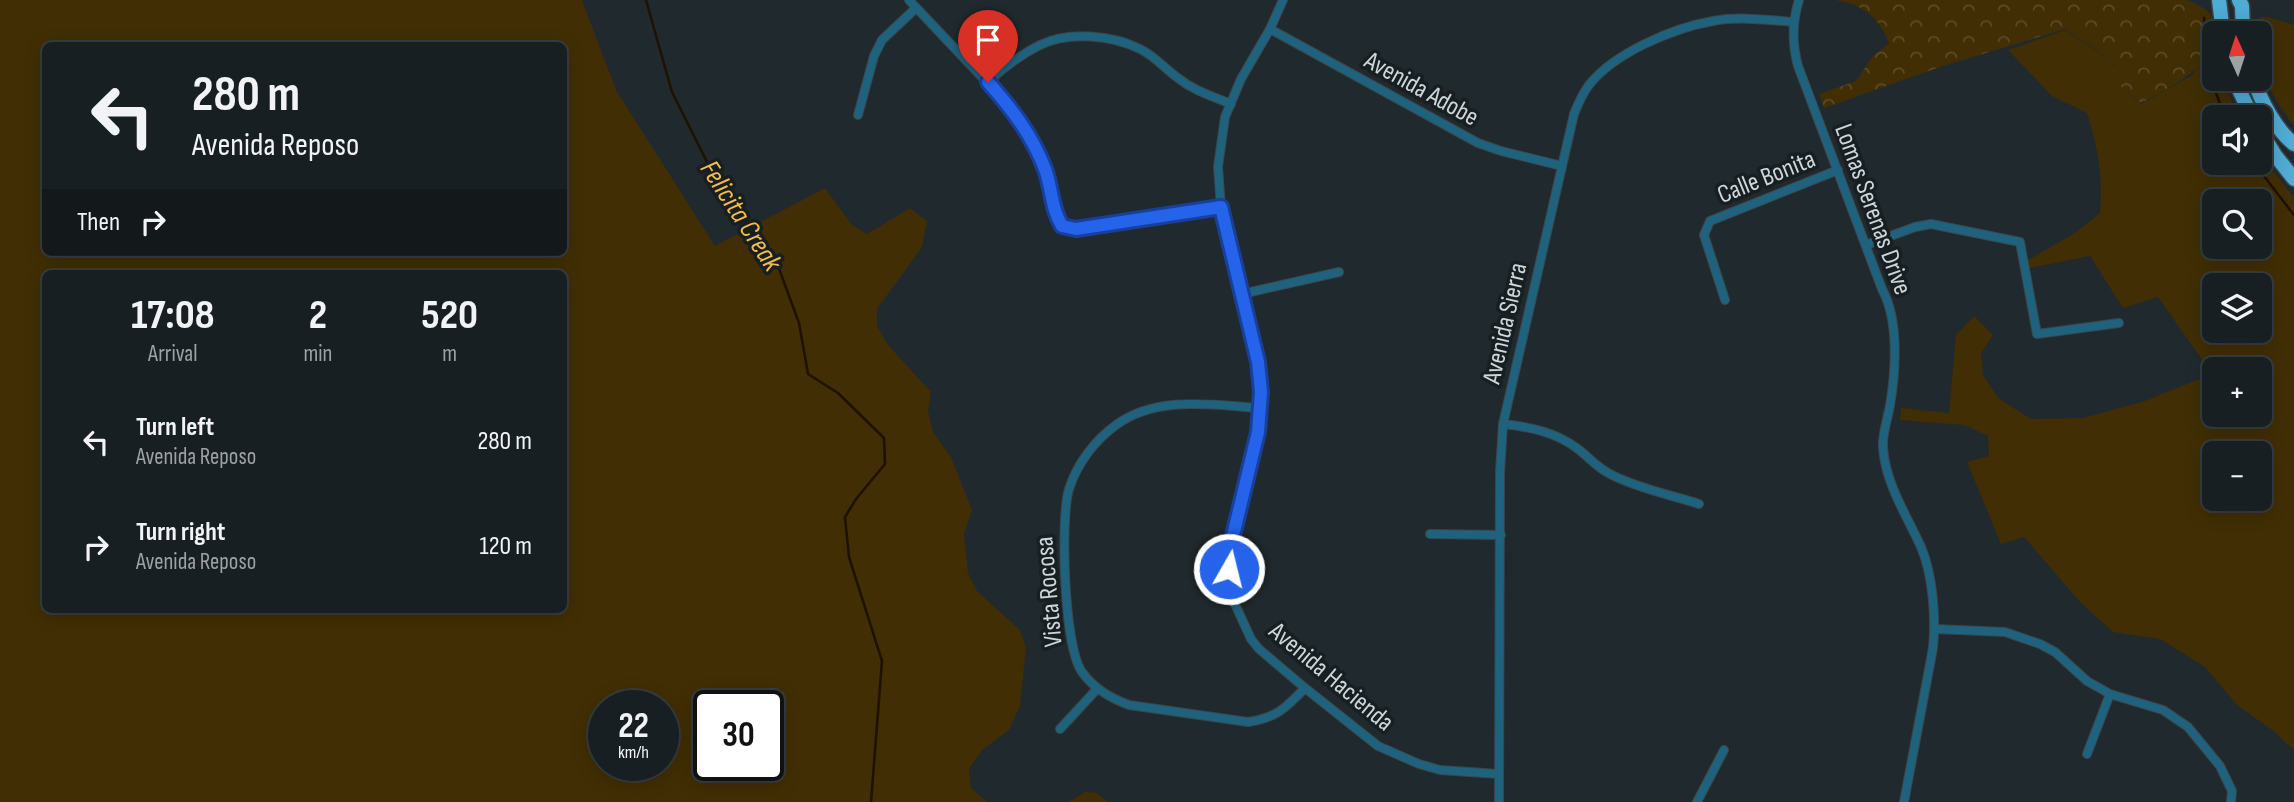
<!DOCTYPE html>
<html lang="en">
<head>
<meta charset="utf-8">
<style>
  body { margin:0; font-family:"Sofia Sans Condensed",sans-serif; background:#21272a; color:#f1f3f6; height:100vh; display:flex; flex-direction:column; font-size:26px; white-space:nowrap }
  * { box-sizing:border-box; margin:0 }
  p { font-size:23px; color:#9fa2a5 }
  .icon { flex:none; width:38px; height:38px; fill:none; stroke:currentColor; stroke-width:2; stroke-linecap:round; stroke-linejoin:round }
  .map { position:relative; flex:1; overflow:hidden }
  .panel { position:absolute; left:42px; top:270px; width:525px; height:343px; display:flex; flex-direction:column; background:#181f22; border-radius:10px; box-shadow:0 4px 18px #0003,0 0 0 2px #363d40 }
  .panel>* { flex:none }
  .top-card { position:absolute; left:42px; top:42px; width:525px; height:214px; border-radius:10px; box-shadow:0 4px 18px #0003,0 0 0 2px #363d40; background:#181f22; color:#f1f3f6; overflow:hidden }
  .needle { width:46px; rotate:357deg }
  .tools { position:absolute; left:2202px; top:21px; display:grid; gap:14px }
  .tools a { display:grid; place-items:center; width:70px; height:70px; border-radius:10px; background:#181f22; box-shadow:0 4px 18px #0003,0 0 0 2px #363d40; font-size:35px }
  .speed { position:absolute; left:588px; top:690px; display:flex; gap:14px; font-size:35px; font-weight:700; text-align:center }
  .speed>* { display:grid; place-content:center; width:91px; height:91px; border-radius:50%; background:#181f22; box-shadow:0 4px 18px #0003,0 0 0 2px #363d40; line-height:1 }
  .speed small { font-size:18px; font-weight:400 }
  .speed .limit { border:4px solid #111; border-radius:10px; background:#fff; color:#111 }
  .pin { position:absolute; display:grid; place-items:center; width:60px; height:60px; color:#fff; margin:-72px -30px; border-radius:50% 50% 50% 0; rotate:-45deg; box-shadow:0 0 7px #0007 }
  .pin .icon { rotate:45deg }
  .me { position:absolute; width:77px; margin:-38px; rotate:8deg; stroke-linejoin:round; filter:drop-shadow(0 0 5px #0008) }
  .turn { display:flex; align-items:center; gap:24px; height:147px; padding:0 35px; font-size:32px }
  .turn .icon { width:91px; height:91px; stroke-width:2.5 }
  .turn b { display:block; font-size:49px; line-height:60px }
  .then { display:flex; align-items:center; height:66px; padding:0 35px; background:#0003; gap:14px; font-size:26px }
  .eta { display:flex; justify-content:space-evenly; align-items:center; height:119px; text-align:center }
  .eta b { font-size:42px; font-weight:700; line-height:49px }
  ul { padding:0; list-style:none }
  li { display:flex; align-items:center; gap:21px; height:105px; padding:0 35px }
  li div { flex:1 }
  li b { display:block; font-size:26px }
  li em { font-style:normal }
  .map>svg:first-child { display:block }
  .green { fill:#412e04; fill-rule:evenodd }
  .forest { fill:url(#forest-crowns) }
  .lines { fill:none; stroke-linecap:round; stroke-linejoin:round }
  .stream { stroke:#1f1200; stroke-width:2.5 }
  .street-casing { stroke:#3c4548; stroke-width:10 }
  .highway-casing { stroke:#3c4548; stroke-width:17 }
  .street { stroke:#1f627e; stroke-width:8 }
  .highway { stroke:#4facd5; stroke-width:14 }
  .route-casing { stroke:#184099; stroke-width:18 }
  .route { stroke:#2563eb; stroke-width:12 }
  .labels { text-anchor:middle; stroke-width:7; stroke-linejoin:round; paint-order:stroke }
  .street-label { font-size:26px; fill:#cfd5d8; stroke:#171f23 }
  .water-label { font-size:28px; font-style:italic; fill:#f6bd45; stroke:#171f23 }
</style>
</head>
<body>
<div class="map">
<svg width="2294" height="802" viewBox="0 0 2294 802">
  <defs>
    <pattern id="forest-crowns" width="20" height="18" patternUnits="userSpaceOnUse" patternTransform="scale(1.75)"><rect width="20" height="18" fill="#412e04"/><path d="M2 6a3 3 0 1 1 6 0M12 15a3 3 0 1 1 6 0" fill="none" stroke="#5b4b28"/></pattern>
  </defs>
  <rect width="100%" height="100%" fill="#20292d"/>
  <g class="green">
    <path d="M0 0H582L616 90 715 246 825 188 852 225 867 234 910 208 927 221 922 247 877 309V326L888 345 931 392 928 411 933 432 951 457 972 510 964 534 968 573 977 591 1020 630 1026 648 1020 706 1009 730 982 750 969 769 971 788 987 802H0ZM46 46H564V252H46ZM46 273H564V609H46ZM604 705H663V765H604ZM709 705H768V765H709Z"/>
    <path d="M2260 17H2268L2294 25V126C2270 94 2259 74 2259 33H2255C2254 27 2256 22 2260 17Z"/>
    <path d="M2065 30 2097 51 2112 65 2118 84 2141 104 2191 76 2214 47V79H2223L2238 117H2214V163H2259V152L2294 198V751L2275 732 2237 705 2205 667 2160 639 2113 632 2081 603 2024 537 2001 544 1967 462 1989 456 1988 436 1964 425 1900 420 1901 408 1949 413 1956 335 1974 316 1993 335 1981 353 1983 375 1998 398 2031 419 2083 418 2145 401 2212 374 2158 297 2123 308 2090 256 2029 268 2028 260 2075 233 2100 213C2103 175 2098 149 2087 113L2052 96 2008 50ZM2214 201H2259V247H2214ZM2214 285H2259V331H2214ZM2214 369H2259V415H2214ZM2214 453H2259V499H2214Z"/>
    <path d="M1085 792 1097 793 1108 802H1069Z"/>
  </g>
  <path class="forest" d="M1834 0H2187C2206 9 2216 12 2214 34 2214 37 2214 43 2213 45 2205 72 2164 90 2141 103L2118 84 2112 65 2098 51 2065 29 1943 66 1824 108 1819 94 1856 81 1873 56 1889 43C1878 16 1863 4 1834 0Z"/>
  <g class="lines">
    <g class="stream">
      <path d="M646 0 672 92 722 192 774 255 799 323 808 374 838 393 884 438 885 464 856 499 845 517 849 557 882 661 871 802"/>
      <path d="M2204 18 2212 82 2225 117"/>
      <path d="M2254 163 2294 215"/>
    </g>
    <defs>
      <g id="street">
        <path d="M909 0 1013 110 1032 139 1046 172 1055 215 1062 226 1076 229 1221 207"/>
        <path d="M1283 0 1270 29 1241 79 1225 117 1218 167 1221 207 1258 362 1261 392 1258 432 1231 544 1229 569 1234 602 1251 639 1259 649 1305 688 1378 746 1419 764 1440 770 1499 774"/>
        <path d="M1799 0C1792 22 1792 44 1798 66L1882 289C1899 320 1896 370 1890 405 1888 418 1882 434 1883 447 1885 483 1907 516 1921 547 1933 575 1936 618 1933 648L1904 802"/>
        <path d="M1270 29 1478 143 1501 151 1562 166"/>
        <path d="M988 82C1003 68 1022 54 1040 45 1069 31 1112 35 1140 49 1155 56 1165 69 1178 78 1194 91 1212 96 1231 104"/>
        <path d="M858 115 874 56 882 40 916 8"/>
        <path d="M1866 245 1915 227 1931 224 2020 242 2037 334 2119 323"/>
        <path d="M1242 294 1339 272"/>
        <path d="M1725 300 1704 235 1710 221 1838 170"/>
        <path d="M1260 408C1212 405 1157 395 1116 425 1094 441 1077 464 1069 489 1060 519 1064 647 1082 672 1094 689 1110 698 1129 705L1248 722C1276 718 1286 708 1305 688"/>
        <path d="M1503 424C1530 427 1556 432 1578 449 1591 459 1596 467 1612 475 1637 488 1671 495 1699 504"/>
        <path d="M1430 534 1501 535"/>
        <path d="M1935 629 2005 632 2040 644 2055 652 2087 681 2110 694 2163 710 2188 727 2220 766 2232 791 2231 802"/>
        <path d="M1060 729 1097 689"/>
        <path d="M2087 754 2110 694"/>
        <path d="M1499 802 1500 472 1503 424 1574 114C1578 104 1582 94 1589 85 1614 53 1673 28 1713 21 1740 16 1768 20 1794 22"/>
        <path d="M1697 802 1724 750"/>
      </g>
      <g id="highway">
        <path d="M2219 0 2223 33"/>
        <path d="M2239 0 2242 6 2243 33"/>
        <path d="M2234 79 2252 117"/>
        <path d="M2254 79C2260 100 2276 130 2294 144"/>
        <path d="M2259 129 2275 155 2294 179"/>
      </g>
    </defs>
    <use href="#street" class="street-casing"/>
    <use href="#highway" class="highway-casing"/>
    <use href="#street" class="street"/>
    <use href="#highway" class="highway"/>
  </g>
  <g class="lines">
    <defs>
      <path id="route" d="M988 82C1012 109 1032 135 1045 169 1052 188 1051 208 1062 226L1076 229 1221 207 1258 362 1261 392 1258 432 1231 544 1229 569"/>
    </defs>
    <use href="#route" class="route-casing"/>
    <use href="#route" class="route"/>
  </g>
  <g class="labels">
    <g class="street-label">
      <text transform="translate(1422 88) rotate(29)" y="9">Avenida Adobe</text>
      <text transform="translate(1766 176) rotate(-22)" y="9">Calle Bonita</text>
      <text transform="translate(1874 209) rotate(70)" y="9">Lomas Serenas Drive</text>
      <text transform="translate(1504 323) rotate(-77)" y="9">Avenida Sierra</text>
      <text transform="translate(1048 592) rotate(-95)" y="9">Vista Rocosa</text>
      <text transform="translate(1332 676) rotate(40)" y="9">Avenida Hacienda</text>
    </g>
    <g class="water-label">
      <text transform="translate(742 215) rotate(57)" y="10">Felicita Creak</text>
    </g>
  </g>
</svg>
<div class="tools">
<a><svg class="needle" viewBox="-14 -14 28 28"><path d="M0-13l5 13h-10z" fill="#e53935"/><path d="M0 13l5-13h-10z" fill="#9fa2a5"/></svg></a>
<a><svg class="icon" aria-label="sound" viewBox="0 0 24 24"><path d="M4 9h4l5-4v14l-5-4H4zM17 9q2 3 0 6"/></svg></a>
<a><svg class="icon" aria-label="search" viewBox="0 0 24 24"><circle cx="10" cy="10" r="6"/><path d="M15 15l6 6"/></svg></a>
<a><svg class="icon" aria-label="layers" viewBox="0 0 24 24"><path d="M12 4l9 5-9 5-9-5zM3 14l9 5 9-5"/></svg></a>
<a>+</a>
<a>−</a>
</div>
<div class="speed"><div>22<small>km/h</small></div><div class="limit">30</div></div>
<div class="pin" style="left:988px;top:82px;background:#d93025"><svg class="icon" aria-label="arrive" viewBox="0 0 24 24"><path d="M6 21V4h12l-3 4 3 4H6"/></svg></div>
<svg class="me" style="left:1229px;top:569px" viewBox="-20 -20 40 40"><circle r="17" fill="#2563eb" stroke="#fff" stroke-width="3"/><path d="M0-11L8 9 0 5-8 9z" fill="#fff"/></svg>
<div class="top-card">
<div class="turn"><svg class="icon" aria-label="left" viewBox="0 0 24 24"><path d="M17 20v-9H6M10 6l-5 5 5 5"/></svg><div><b>280 m</b>Avenida Reposo</div></div>
<div class="then">Then<svg class="icon" aria-label="right" viewBox="0 0 24 24"><path d="M7 20v-9h11M14 6l5 5-5 5"/></svg></div>
</div>
<section class="panel">
<div class="eta">
<div><b>17:08</b><p>Arrival</p></div>
<div><b>2</b><p>min</p></div>
<div><b>520</b><p>m</p></div>
</div>
<ul>
<li><svg class="icon" aria-label="left" viewBox="0 0 24 24"><path d="M17 20v-9H6M10 6l-5 5 5 5"/></svg><div><b>Turn left</b><p>Avenida Reposo</p></div><em>280 m</em></li>
<li><svg class="icon" aria-label="right" viewBox="0 0 24 24"><path d="M7 20v-9h11M14 6l5 5-5 5"/></svg><div><b>Turn right</b><p>Avenida Reposo</p></div><em>120 m</em></li>
</ul>
</section>
</div>
</body>
</html>
